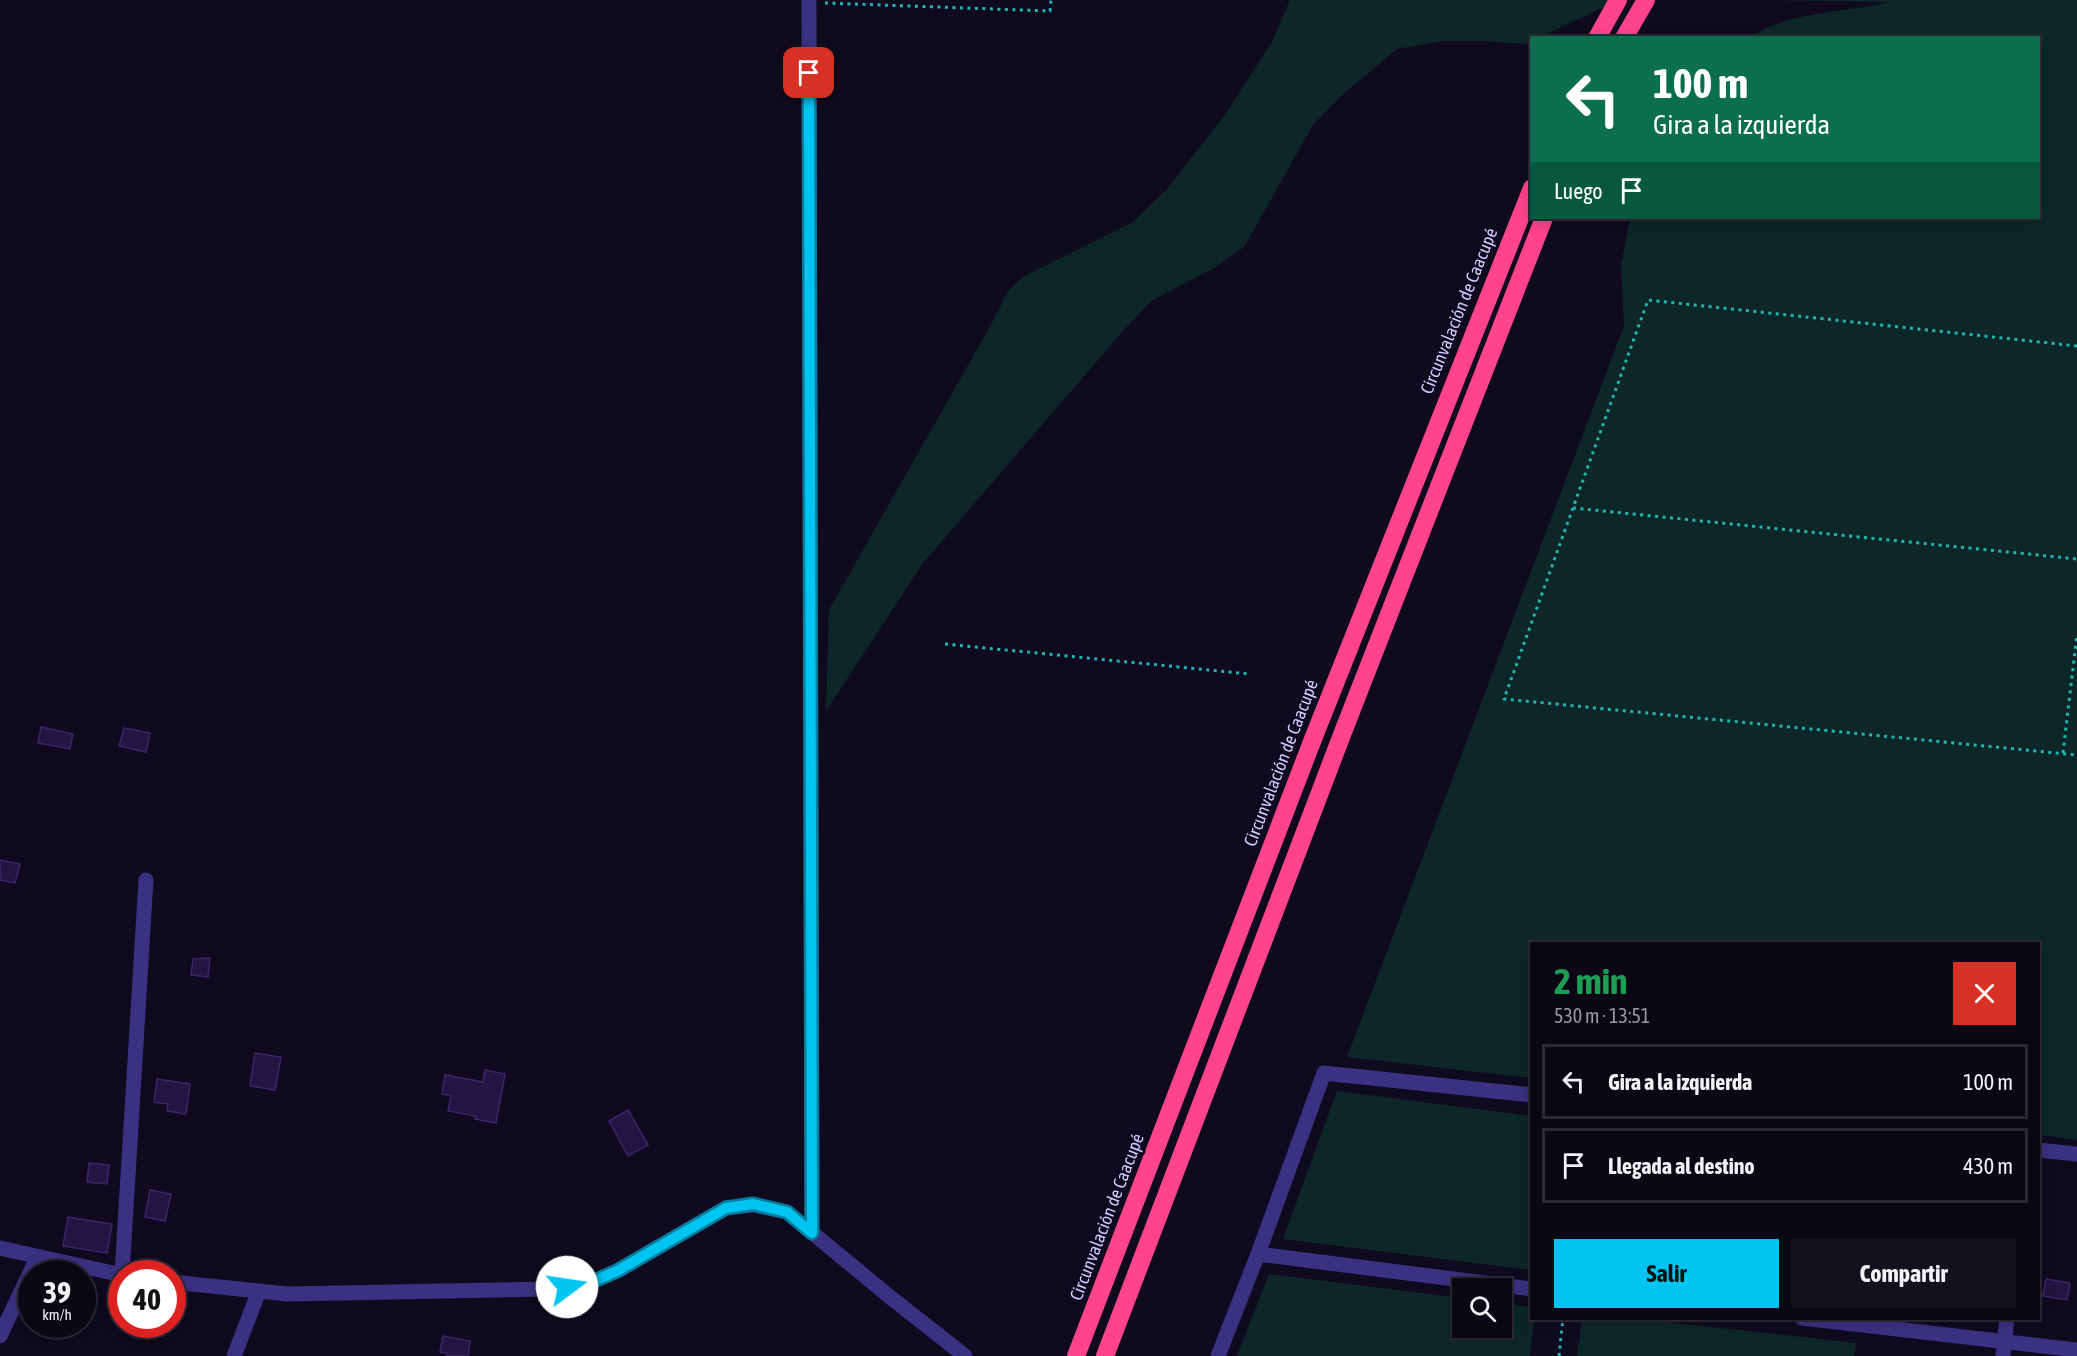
<!DOCTYPE html>
<html lang="es">
<head>
<meta charset="utf-8">
<style>
  body { margin:0; font-family:"Asap Condensed",sans-serif; background:#14111f; color:#f1f3f6; height:100vh; display:flex; flex-direction:column; font-size:22px; white-space:nowrap }
  * { box-sizing:border-box; margin:0 }
  p { font-size:20px; color:#9a9aa1 }
  .icon { flex:none; width:33px; height:33px; fill:none; stroke:currentColor; stroke-width:2; stroke-linecap:round; stroke-linejoin:round }
  .map { position:relative; flex:1; overflow:hidden }
  .drawer { position:absolute; left:1530px; top:942px; width:510px; height:378px; display:flex; flex-direction:column; background:#0b0816; border-radius:0px; box-shadow:0 3px 15px #0003,0 0 0 2px #2b2935 }
  .drawer>* { flex:none }
  .hud { position:absolute; left:1530px; top:36px; width:510px; height:183px; border-radius:0px; box-shadow:0 3px 15px #0003,0 0 0 2px #2b2935; background:#0b6e4f; color:#fff; overflow:hidden }
  .fabs { position:absolute; left:1452px; top:1278px; display:grid; gap:12px }
  .fabs a { display:grid; place-items:center; width:60px; height:60px; border-radius:0px; background:#0b0816; box-shadow:0 3px 15px #0003,0 0 0 2px #2b2935; font-size:30px }
  .speed { position:absolute; left:18px; top:1260px; display:flex; gap:12px; font-size:30px; font-weight:700; text-align:center }
  .speed>* { display:grid; place-content:center; width:78px; height:78px; border-radius:50%; background:#0b0816; box-shadow:0 3px 15px #0003,0 0 0 2px #2b2935; line-height:1 }
  .speed small { font-size:15px; font-weight:400 }
  .speed .limit { border:9px solid #d22; background:#fff; color:#111 }
  .pin { position:absolute; display:grid; place-items:center; width:51px; height:51px; color:#fff; margin:-26px; border-radius:12px; box-shadow:0 3px 9px #0006 }
  .me { position:absolute; width:66px; margin:-33px; rotate:76deg; stroke-linejoin:round; filter:drop-shadow(0 0 4px #0008) }
  .turn { display:flex; align-items:center; gap:21px; height:126px; padding:0 24px; font-size:27px }
  .turn .icon { width:78px; height:78px; stroke-width:2.5 }
  .turn b { display:block; font-size:42px; line-height:51px }
  .then { display:flex; align-items:center; height:57px; padding:0 24px; background:#0003; gap:12px; font-size:22px }
  .round { display:grid; place-items:center; flex:none; width:63px; height:63px; border-radius:0px; background:#14111f }
  .overview { display:flex; align-items:center; justify-content:space-between; height:102px; padding:0 24px }
  h1 { font-size:36px; font-weight:700; line-height:45px; color:#1e9e55 }
  .cta { display:flex; gap:12px; margin-top:auto; padding:12px 24px }
  .cta a { flex:1; height:69px; border-radius:0px; background:#00c5f3; color:#111; font-size:24px; font-weight:700; line-height:69px; text-align:center }
  .cta a+a { background:#14111f; color:#f1f3f6 }
  ul { padding:0; list-style:none }
  li { display:flex; align-items:center; gap:18px; height:75px; margin:0 12px 9px; padding:0 12px; border:3px solid #2b2935; border-radius:0px }
  li div { flex:1 }
  li b { display:block; font-size:22px }
  li em { font-style:normal }
  .map>svg:first-child { display:block }
  .green { fill:#0d2729 }
  .building { fill:#221541; stroke:#3a256f; stroke-width:1.5 }
  .lines { fill:none; stroke-linecap:round; stroke-linejoin:round }
  .path { stroke:#23b4b8; stroke-width:3; stroke-dasharray:3 4.5; stroke-linecap:butt }
  .minor { stroke:#3b3182; stroke-width:15 }
  .highway { stroke:#ff438d; stroke-width:18 }
  .route-casing { stroke:#00809e; stroke-width:15 }
  .route { stroke:#00c5f3; stroke-width:10 }
  .labels { text-anchor:middle; stroke-width:6; stroke-linejoin:round; paint-order:stroke }
  .street-label { font-size:18px; fill:#d3c8ff; stroke:#0f0a1e }
</style>
</head>
<body>
<div class="map">
<svg width="2077" height="1356" viewBox="0 0 2077 1356">
  <rect width="100%" height="100%" fill="#0f0a1e"/>
  <g class="green">
    <path d="M1290 0H1618L1541 37 1532 38 1531 42 1527 44 1481 41H1443L1397 49 1342 95 1313 125 1244 247 1214 268 1151 301 1123 331 923 563 826 711 829 610 993 321 1008 291 1024 276 1133 222 1167 189 1224 116 1272 42Z"/>
    <path d="M1766 0H2077V1140L2039 1135 2038 944H1532L1531 1078 1347 1057 1624 326 1621 266 1630 218H2038V38L1752 37C1782 12 1851 12 1889 2Z"/>
    <path d="M1337 1091 1531 1116V1270L1283 1239Z"/>
    <path d="M1269 1274 1462 1298V1328H1502V1303L1531 1307 1532 1318 1534 1319 1530 1356H1237Z"/>
    <path d="M1582 1318 1639 1319 1856 1343 1854 1356H1577Z"/>
  </g>
  <g class="building">
    <path d="M41 727 73 734 70 749 38 743Z"/>
    <path d="M124 728 150 733 146 752 119 746Z"/>
    <path d="M0 860 20 864 15 883 0 880Z"/>
    <path d="M210 958 208 977 191 975 193 959Z"/>
    <path d="M255 1053 281 1057 275 1090 250 1086Z"/>
    <path d="M485 1070 505 1074 496 1123 475 1119 476 1116 448 1111 451 1096 442 1094 445 1075 483 1082Z"/>
    <path d="M157 1079 190 1084 186 1114 167 1111 168 1104 154 1102Z"/>
    <path d="M628 1110 648 1145 628 1156 609 1121Z"/>
    <path d="M89 1163 109 1165 107 1184 87 1182Z"/>
    <path d="M150 1190 171 1194 165 1221 145 1217Z"/>
    <path d="M68 1217 112 1224 107 1253 63 1246Z"/>
    <path d="M2046 1279 2070 1283 2067 1300 2043 1296Z"/>
    <path d="M443 1336 470 1341 468 1356H447V1353L440 1352Z"/>
  </g>
  <g class="lines">
    <g class="path">
      <path d="M825 3 1050 11 1051 0"/>
      <path d="M2077 346 1648 300 1504 699 2077 755"/>
      <path d="M1573 508 2077 559"/>
      <path d="M945 644 1250 674"/>
      <path d="M2063 753 2077 634"/>
      <path d="M1559 1356 1563 1318"/>
    </g>
    <g class="minor">
      <path d="M809 0 812 1233"/>
      <path d="M2038 1150 2077 1154"/>
      <path d="M0 1248 122 1275"/>
      <path d="M1258 1254 1532 1289"/>
      <path d="M122 1274 146 880"/>
      <path d="M172 1282 287 1294 550 1289 583 1286 617 1271 726 1208 753 1205 787 1212 890 1297 965 1356"/>
      <path d="M1802 1318 2077 1350"/>
      <path d="M0 1336 37 1258"/>
      <path d="M234 1356 259 1291"/>
      <path d="M1218 1356 1258 1254 1324 1073 1532 1095"/>
      <path d="M2003 1356 2007 1318"/>
    </g>
    <g class="highway">
      <path d="M1597 38 1618 0"/>
      <path d="M1624 38 1646 0"/>
      <path d="M1076 1356 1313 739 1532 188"/>
      <path d="M1105 1356 1343 732 1544 218"/>
    </g>
  </g>
  <g class="lines">
    <defs>
      <path id="route" d="M567 1287 583 1286 617 1271 726 1208 753 1204 787 1212 812 1233 809 73"/>
    </defs>
    <use href="#route" class="route-casing"/>
    <use href="#route" class="route"/>
  </g>
  <g class="labels">
    <g class="street-label">
      <text transform="translate(1459 311) rotate(-68)" y="6">Circunvalación de Caacupé</text>
      <text transform="translate(1281 763) rotate(-69)" y="6">Circunvalación de Caacupé</text>
      <text transform="translate(1107 1217) rotate(-69)" y="6">Circunvalación de Caacupé</text>
    </g>
  </g>
</svg>
<div class="fabs">
<a><svg class="icon" aria-label="search" viewBox="0 0 24 24"><circle cx="10" cy="10" r="6"/><path d="M15 15l6 6"/></svg></a>
</div>
<div class="speed"><div>39<small>km/h</small></div><div class="limit">40</div></div>
<div class="pin" style="left:809px;top:73px;background:#d93025"><svg class="icon" aria-label="arrive" viewBox="0 0 24 24"><path d="M6 21V4h12l-3 4 3 4H6"/></svg></div>
<svg class="me" style="left:567px;top:1287px" viewBox="-20 -20 40 40"><circle r="19" fill="#fff"/><path d="M0-13L10 11 0 6-10 11z" fill="#00c5f3"/></svg>
<div class="hud">
<div class="turn"><svg class="icon" aria-label="left" viewBox="0 0 24 24"><path d="M17 20v-9H6M10 6l-5 5 5 5"/></svg><div><b>100 m</b>Gira a la izquierda</div></div>
<div class="then">Luego<svg class="icon" aria-label="arrive" viewBox="0 0 24 24"><path d="M6 21V4h12l-3 4 3 4H6"/></svg></div>
</div>
<section class="drawer">
<div class="overview"><div><h1>2 min</h1><p>530 m · 13:51</p></div><a class="round" style="background:#d93025;color:#fff"><svg class="icon" aria-label="close" viewBox="0 0 24 24"><path d="M6 6l12 12M18 6L6 18"/></svg></a></div>
<ul>
<li><svg class="icon" aria-label="left" viewBox="0 0 24 24"><path d="M17 20v-9H6M10 6l-5 5 5 5"/></svg><div><b>Gira a la izquierda</b></div><em>100 m</em></li>
<li><svg class="icon" aria-label="arrive" viewBox="0 0 24 24"><path d="M6 21V4h12l-3 4 3 4H6"/></svg><div><b>Llegada al destino</b></div><em>430 m</em></li>
</ul>
<div class="cta"><a>Salir</a><a>Compartir</a></div>
</section>
</div>
</body>
</html>
